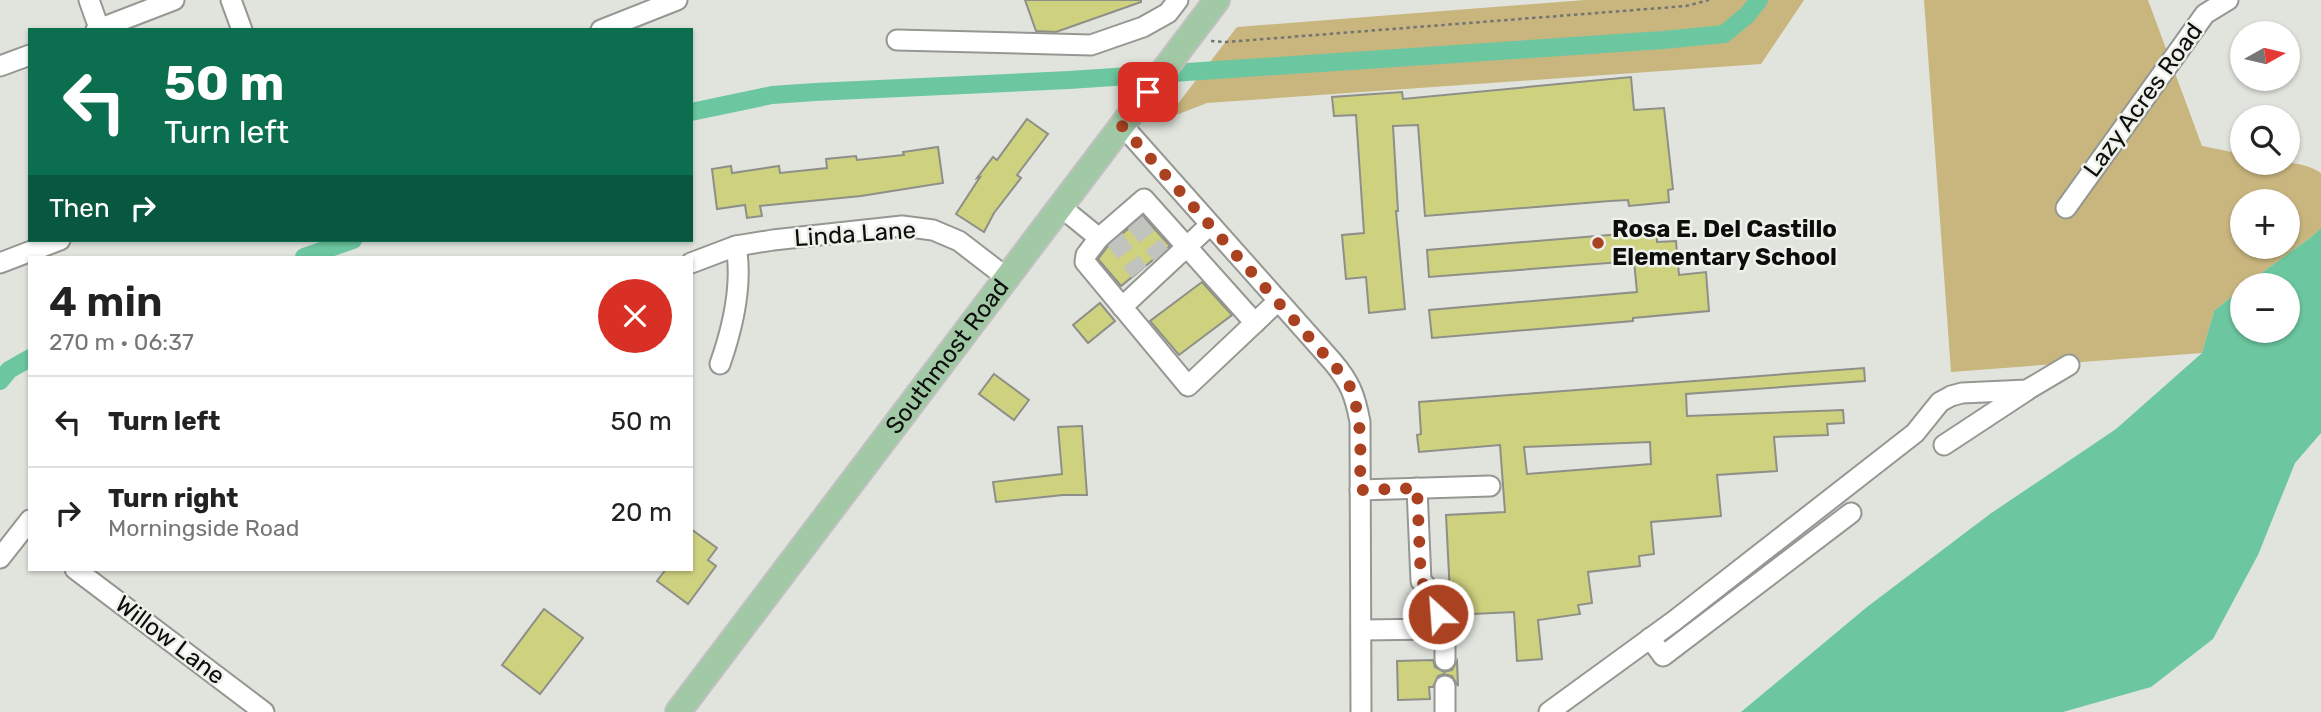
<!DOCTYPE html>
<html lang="en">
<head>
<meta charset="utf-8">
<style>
  body { margin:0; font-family:Rubik,sans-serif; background:#f6f6f6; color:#222; height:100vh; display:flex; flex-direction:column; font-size:26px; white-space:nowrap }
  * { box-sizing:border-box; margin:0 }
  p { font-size:23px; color:#767676 }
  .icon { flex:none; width:38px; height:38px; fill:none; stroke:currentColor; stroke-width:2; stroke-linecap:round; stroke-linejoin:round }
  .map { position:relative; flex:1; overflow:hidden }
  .side { position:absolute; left:28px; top:256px; width:665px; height:315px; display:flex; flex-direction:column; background:#fff; border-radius:0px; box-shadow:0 2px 5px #0004 }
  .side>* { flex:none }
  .top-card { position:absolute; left:28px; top:28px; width:665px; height:214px; border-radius:0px; box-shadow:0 2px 5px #0004; background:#0b6e4f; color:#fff; overflow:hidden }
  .needle { width:46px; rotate:82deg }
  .buttons { position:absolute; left:2230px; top:21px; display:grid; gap:14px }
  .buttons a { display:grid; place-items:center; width:70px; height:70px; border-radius:50%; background:#fff; box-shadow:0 2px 5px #0004; font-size:35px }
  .pin { position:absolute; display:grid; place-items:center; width:60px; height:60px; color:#fff; margin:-30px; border-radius:14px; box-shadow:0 4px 10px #0006 }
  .me { position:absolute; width:77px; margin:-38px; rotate:334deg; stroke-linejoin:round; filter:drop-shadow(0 0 5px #0008) }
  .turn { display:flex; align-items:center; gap:24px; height:147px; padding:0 21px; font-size:32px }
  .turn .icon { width:91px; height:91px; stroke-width:2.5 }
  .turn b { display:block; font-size:49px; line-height:60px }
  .then { display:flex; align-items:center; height:66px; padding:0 21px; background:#0003; gap:14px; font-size:26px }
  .round { display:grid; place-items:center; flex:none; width:74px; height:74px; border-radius:37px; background:#f6f6f6 }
  .overview { display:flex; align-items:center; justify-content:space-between; height:119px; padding:0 21px }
  h1 { font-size:42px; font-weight:600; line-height:52px }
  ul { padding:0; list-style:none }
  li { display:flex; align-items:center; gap:21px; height:91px; padding:0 21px; border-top:2px solid #e0e0e0 }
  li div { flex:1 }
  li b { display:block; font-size:26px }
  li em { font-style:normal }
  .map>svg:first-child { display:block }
  .green { fill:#c9b67f; fill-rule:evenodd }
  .water { fill:#6cc7a0 }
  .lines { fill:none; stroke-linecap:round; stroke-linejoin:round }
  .canal { stroke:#6cc7a0; stroke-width:18 }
  .building { fill:#ced17e; stroke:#8e8f88; stroke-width:2; fill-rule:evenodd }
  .minor-tunnel { stroke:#c1c4be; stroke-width:19; stroke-dasharray:19 10; stroke-linecap:butt }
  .minor-casing { stroke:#959892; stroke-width:23 }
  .major-casing { stroke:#c0c0c0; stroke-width:28 }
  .path { stroke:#737570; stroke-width:2.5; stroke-dasharray:3.5 3.5; stroke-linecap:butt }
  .minor { stroke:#fff; stroke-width:19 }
  .major { stroke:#a2c9a6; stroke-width:24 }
  .route { stroke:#aa4222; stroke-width:12; stroke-dasharray:0 21.6 }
  .poi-dot { fill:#aa4222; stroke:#eef1ea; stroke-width:2.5 }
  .labels { text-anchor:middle; stroke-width:5; stroke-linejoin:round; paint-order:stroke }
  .street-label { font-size:24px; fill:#0d0e0c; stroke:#eef1ea }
  .poi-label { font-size:24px; font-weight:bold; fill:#0d0e0c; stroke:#eef1ea; text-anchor:start }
</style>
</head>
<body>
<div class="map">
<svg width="2321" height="712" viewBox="0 0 2321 712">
  <rect width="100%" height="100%" fill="#e1e4dd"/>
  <g class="green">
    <path d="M1585 0H1804L1761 64 1207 103 1166 119 1237 27Z"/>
    <path d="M1924 0H2148L2202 146 2242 154V163C2268 163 2298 158 2321 173V228L2310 238 2245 285H2242V288L2214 311 2202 353 1951 372ZM2242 201H2287V247H2242Z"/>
  </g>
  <path class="water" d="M2321 228V433L2295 463 2258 555 2213 639 2151 687 2063 712H1741L1867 607 1990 514 2116 429 2202 353 2214 311 2242 288V331H2287V285H2245L2310 238Z"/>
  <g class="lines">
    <g class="canal">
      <path d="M691 112 772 95 815 92 1069 80 1663 40 1724 34 1747 15 1759 0"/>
      <path d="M304 257 353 240"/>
      <path d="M0 381 9 370 30 358"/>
    </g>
  </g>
  <g class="building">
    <path d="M1025 0H1141V2L1056 32 1036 31Z"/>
    <path d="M1631 77 1634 110 1664 108 1673 189 1668 190 1669 202 1629 206 1628 200 1610 201 1425 216 1418 125 1393 126 1398 211H1396L1405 309 1369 313 1366 277 1346 279 1342 235 1364 233 1356 115 1334 116 1332 97 1402 92 1403 99Z"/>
    <path d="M1027 119 1048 134 1017 175 1021 178 994 213 984 232 956 214 980 177 977 178 993 157 997 160Z"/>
    <path d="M938 147 943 183 861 196 760 206 762 216 747 218 745 205 717 209 712 169 731 166 732 173 779 166 780 173 827 168 826 159 856 156 857 160 904 155 903 152Z"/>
    <path d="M1143 216 1170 246 1121 286 1098 259 1108 246Z"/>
    <path d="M1657 231V242L1676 241 1679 275 1706 272 1709 311 1633 318V321L1432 338 1429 310 1637 292 1634 261 1429 277 1427 250Z"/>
    <path d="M1202 282 1232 315 1179 355 1150 321Z"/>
    <path d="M1100 303 1115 321 1088 343 1073 325Z"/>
    <path d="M1864 368 1865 381 1686 394 1687 416 1843 410 1844 423 1827 424 1828 435 1774 437 1777 471 1717 475 1721 516 1651 522 1654 554 1639 556 1640 566 1588 572 1592 603 1578 605 1580 614 1538 620 1542 659 1517 661 1514 612 1451 615 1446 515 1505 512 1500 445 1419 452 1417 435 1421 434 1419 402ZM1650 442 1651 464 1527 474 1524 447Z"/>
    <path d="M994 374 1029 400 1014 420 979 394Z"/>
    <path d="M1082 426 1087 495H1063L996 502 993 482 1062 474 1058 427Z"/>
    <path d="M691 529 717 548 708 560 716 566 688 604 657 581 666 569H691Z"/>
    <path d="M544 609 583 638 540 694 502 665Z"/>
    <path d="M1433 660 1435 667 1444 672 1452 670 1457 661 1458 686 1452 676 1444 674 1438 676 1433 687H1429L1430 699 1398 700 1397 661Z"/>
  </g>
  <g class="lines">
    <g class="minor-tunnel">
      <path d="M1135 222 1161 255"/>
      <path d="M1114 238 1139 272"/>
    </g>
    <defs>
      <g id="minor">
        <path d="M89 0 99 28"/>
        <path d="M231 0 242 30"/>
        <path d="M96 30 174 0"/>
        <path d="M601 30 677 0"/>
        <path d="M897 40 1091 45 1143 27 1168 13 1178 0"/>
        <path d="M0 66 30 55"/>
        <path d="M1123 126 1332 361C1350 382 1355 395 1360 422L1361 712"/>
        <path d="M1061 207 1099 238 1086 255 1085 262 1188 386 1278 301"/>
        <path d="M2066 208 2205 14 2228 0"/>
        <path d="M1099 238 1144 199 1255 323"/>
        <path d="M0 263 60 240"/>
        <path d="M691 263 736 246 773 240 902 226 933 230 959 241 1007 278"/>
        <path d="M1122 307 1210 225"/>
        <path d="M720 364C733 327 743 285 736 246"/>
        <path d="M1944 445 2026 391"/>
        <path d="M1360 490 1490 486"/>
        <path d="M0 558 30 520"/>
        <path d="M75 569 264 712"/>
        <path d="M1439 629 1445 643V660"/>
        <path d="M1361 630 1439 629 1438 598 1421 581 1417 488"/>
        <path d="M1650 638 1663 656 1851 513"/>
        <path d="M1445 712V686"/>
        <path d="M1549 712 1674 621 1915 433 1940 402 1951 396 1962 393 2027 390 2069 365"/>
      </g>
      <g id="major">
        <path id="s1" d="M678 712 1217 0"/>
      </g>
    </defs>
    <use href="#minor" class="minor-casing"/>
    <use href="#major" class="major-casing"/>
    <path class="path" d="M1211 41 1226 42 1686 6 1709 0"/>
    <use href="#minor" class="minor"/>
    <use href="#major" class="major"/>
  </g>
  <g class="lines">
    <path class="route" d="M1148 92 1122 126 1347 380C1364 417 1360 450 1360 490L1417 488 1421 582 1438 598V614"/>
  </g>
  <circle class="poi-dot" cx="1598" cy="243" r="7"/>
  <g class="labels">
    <g class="street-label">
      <text transform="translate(2143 100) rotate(-54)" y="8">Lazy Acres Road</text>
      <text transform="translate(855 234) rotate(-4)" y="8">Linda Lane</text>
      <text dy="8" stroke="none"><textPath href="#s1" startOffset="446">Southmost Road</textPath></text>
      <text transform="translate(170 640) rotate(37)" y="8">Willow Lane</text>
    </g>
    <g class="poi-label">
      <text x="1612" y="237">Rosa E. Del Castillo<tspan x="1612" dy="28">Elementary School</tspan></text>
    </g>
  </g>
</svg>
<div class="buttons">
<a><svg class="needle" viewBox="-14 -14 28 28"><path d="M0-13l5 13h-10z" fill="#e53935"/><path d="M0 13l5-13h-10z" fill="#767676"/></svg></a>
<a><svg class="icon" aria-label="search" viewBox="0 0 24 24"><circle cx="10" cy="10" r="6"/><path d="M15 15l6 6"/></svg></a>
<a>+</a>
<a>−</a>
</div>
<div class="pin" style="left:1148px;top:92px;background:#d93025"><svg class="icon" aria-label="arrive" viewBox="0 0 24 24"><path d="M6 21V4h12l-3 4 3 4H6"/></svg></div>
<svg class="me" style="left:1438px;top:614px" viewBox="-20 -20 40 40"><circle r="17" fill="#aa4222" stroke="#fff" stroke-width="3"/><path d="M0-11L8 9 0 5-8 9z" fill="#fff"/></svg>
<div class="top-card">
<div class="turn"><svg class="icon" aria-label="left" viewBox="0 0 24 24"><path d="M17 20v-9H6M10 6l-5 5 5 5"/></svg><div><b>50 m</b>Turn left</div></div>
<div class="then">Then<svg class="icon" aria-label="right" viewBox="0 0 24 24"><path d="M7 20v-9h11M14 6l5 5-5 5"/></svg></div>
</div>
<section class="side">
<div class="overview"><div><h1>4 min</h1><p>270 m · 06:37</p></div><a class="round" style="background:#d93025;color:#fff"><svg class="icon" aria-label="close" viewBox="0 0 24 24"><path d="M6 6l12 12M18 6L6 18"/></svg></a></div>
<ul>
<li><svg class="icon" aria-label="left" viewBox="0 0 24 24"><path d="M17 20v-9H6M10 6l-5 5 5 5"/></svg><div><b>Turn left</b></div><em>50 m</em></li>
<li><svg class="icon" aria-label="right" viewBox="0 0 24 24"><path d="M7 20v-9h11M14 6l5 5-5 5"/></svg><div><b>Turn right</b><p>Morningside Road</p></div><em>20 m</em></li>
</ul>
</section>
</div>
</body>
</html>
